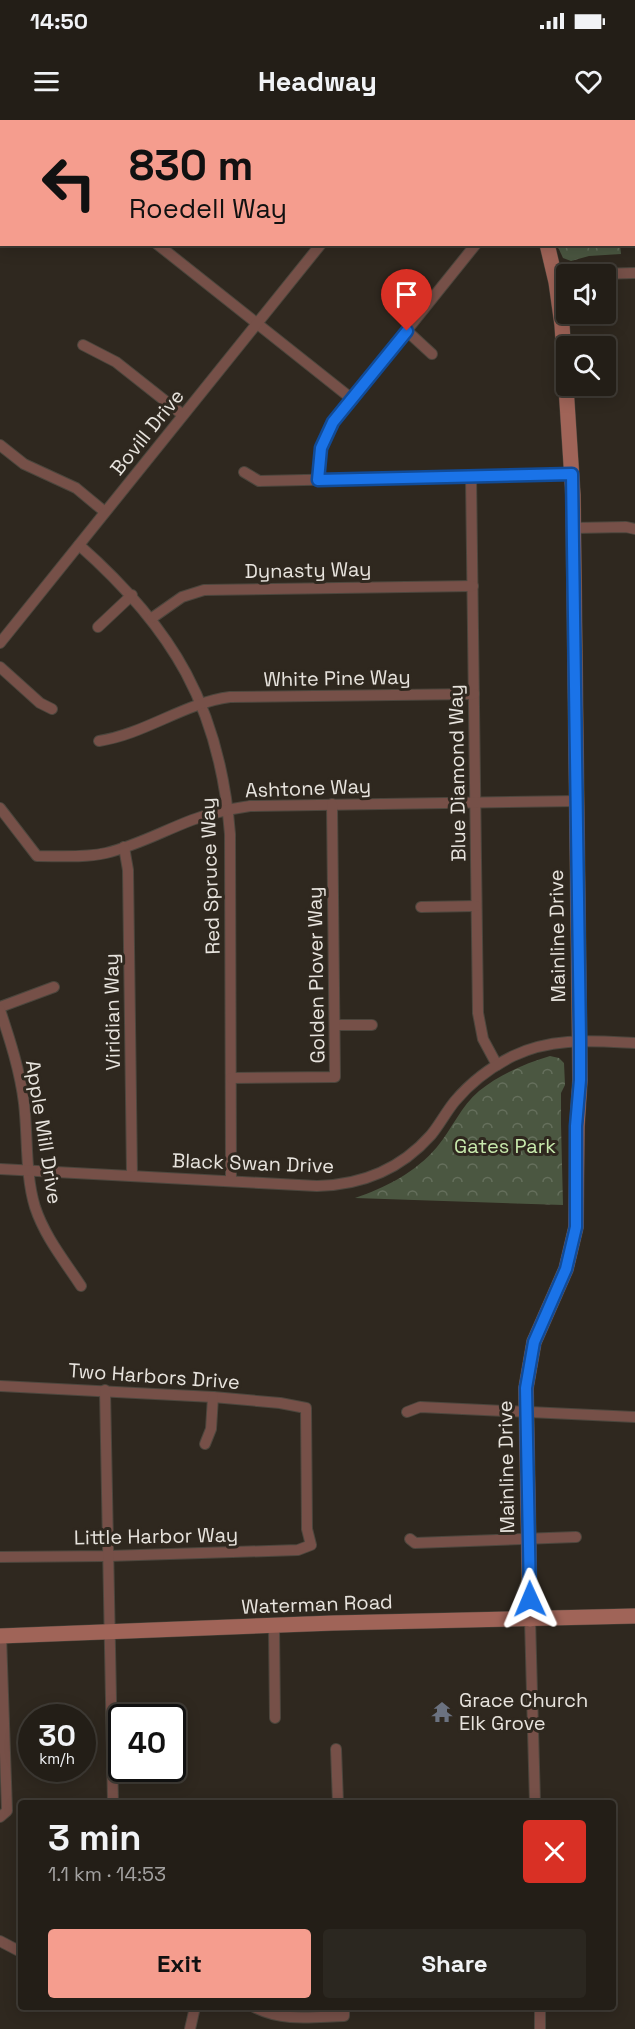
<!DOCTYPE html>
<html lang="en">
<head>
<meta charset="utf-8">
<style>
  body { margin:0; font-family:"Space Grotesk",sans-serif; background:#2b2720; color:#f1f3f6; height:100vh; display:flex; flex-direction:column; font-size:22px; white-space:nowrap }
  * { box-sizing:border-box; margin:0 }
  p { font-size:20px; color:#a3a2a1 }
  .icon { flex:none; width:33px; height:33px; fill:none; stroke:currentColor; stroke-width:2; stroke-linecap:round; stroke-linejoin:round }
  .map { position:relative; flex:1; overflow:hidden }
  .panel { position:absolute; left:18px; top:1680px; width:598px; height:210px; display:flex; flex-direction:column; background:#231e17; border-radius:6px; box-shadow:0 3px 15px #0003,0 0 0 2px #403c36 }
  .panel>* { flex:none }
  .banner { position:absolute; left:0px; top:0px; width:636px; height:126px; box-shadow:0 3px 15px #0003,0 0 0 2px #403c36; background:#f59d8e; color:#111; overflow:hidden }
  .tools { position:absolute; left:556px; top:144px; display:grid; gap:12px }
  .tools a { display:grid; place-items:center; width:60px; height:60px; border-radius:6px; background:#231e17; box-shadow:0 3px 15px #0003,0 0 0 2px #403c36; font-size:30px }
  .speed { position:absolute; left:18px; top:1584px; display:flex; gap:12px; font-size:30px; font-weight:700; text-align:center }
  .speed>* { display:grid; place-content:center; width:78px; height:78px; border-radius:50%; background:#231e17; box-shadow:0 3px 15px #0003,0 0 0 2px #403c36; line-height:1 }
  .speed small { font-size:15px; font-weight:400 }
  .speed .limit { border:3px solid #111; border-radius:9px; background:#fff; color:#111 }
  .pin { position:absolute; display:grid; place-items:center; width:51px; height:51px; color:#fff; margin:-62px -26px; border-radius:50% 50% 50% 0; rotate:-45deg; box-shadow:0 0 6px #0007 }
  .pin .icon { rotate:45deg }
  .me { position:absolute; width:66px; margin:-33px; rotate:359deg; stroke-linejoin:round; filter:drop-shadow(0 0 4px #0008) }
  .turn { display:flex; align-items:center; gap:21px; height:126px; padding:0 30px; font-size:27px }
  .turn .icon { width:78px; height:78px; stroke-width:2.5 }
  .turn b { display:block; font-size:42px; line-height:51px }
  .round { display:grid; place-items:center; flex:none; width:63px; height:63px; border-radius:6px; background:#2b2720 }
  .headline { display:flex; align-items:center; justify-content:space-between; height:102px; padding:0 30px }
  h1 { font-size:36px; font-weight:700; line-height:45px }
  .button { display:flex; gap:12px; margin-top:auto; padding:12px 30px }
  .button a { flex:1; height:69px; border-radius:6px; background:#f59d8e; color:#111; font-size:24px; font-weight:700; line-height:69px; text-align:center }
  .button a+a { background:#2b2720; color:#f1f3f6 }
  .status { display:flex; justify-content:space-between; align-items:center; height:42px; padding:0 30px; background:#231e17; direction:ltr }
  .status svg { height:16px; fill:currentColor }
  header { display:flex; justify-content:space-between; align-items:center; height:78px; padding:0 30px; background:#231e17; font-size:27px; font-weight:700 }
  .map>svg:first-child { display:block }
  .park { fill:url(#park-crowns) }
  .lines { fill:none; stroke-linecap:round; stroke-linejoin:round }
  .street-casing { stroke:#4c463d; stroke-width:12 }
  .secondary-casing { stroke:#4c463d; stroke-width:16 }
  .street { stroke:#765048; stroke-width:10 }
  .secondary { stroke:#a06458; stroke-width:15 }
  .route-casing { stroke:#114b97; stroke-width:15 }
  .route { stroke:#1a73e8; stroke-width:10 }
  .labels { text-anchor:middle; stroke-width:6; stroke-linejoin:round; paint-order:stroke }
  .street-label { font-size:20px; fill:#e7e3dd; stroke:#2f281f }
  .park-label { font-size:20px; fill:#c8eaad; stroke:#2f281f }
  .poi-label { font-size:20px; fill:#e7e3dd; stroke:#2f281f; text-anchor:start }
</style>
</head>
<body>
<div class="status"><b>14:50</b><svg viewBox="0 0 49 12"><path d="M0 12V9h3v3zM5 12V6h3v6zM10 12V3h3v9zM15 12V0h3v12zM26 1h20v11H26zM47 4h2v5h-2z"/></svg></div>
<header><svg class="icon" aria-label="menu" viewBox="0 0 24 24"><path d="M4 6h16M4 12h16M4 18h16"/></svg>Headway<svg class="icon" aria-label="heart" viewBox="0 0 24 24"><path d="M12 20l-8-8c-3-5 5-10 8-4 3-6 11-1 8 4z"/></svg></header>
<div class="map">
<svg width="635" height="1909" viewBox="0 0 635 1909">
  <defs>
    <pattern id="park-crowns" width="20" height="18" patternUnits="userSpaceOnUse" patternTransform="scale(1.5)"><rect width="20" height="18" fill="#4b5741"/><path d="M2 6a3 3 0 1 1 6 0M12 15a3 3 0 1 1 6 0" fill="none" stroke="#656f5c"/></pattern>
  </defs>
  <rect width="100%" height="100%" fill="#2f281f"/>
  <g class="park">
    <path d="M557 125H620L621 134 589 136 571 141 563 138Z"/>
    <path d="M550 936 559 938 564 943 565 965 561 973V1004L563 1085 355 1078C385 1068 416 1052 437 1027 452 1009 461 986 479 971 500 954 524 944 550 936Z"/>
  </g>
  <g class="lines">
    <defs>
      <g id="street">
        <path d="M183 0 186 2"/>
        <path d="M30 2V0"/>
        <path d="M260 2 261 0"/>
        <path d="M433 2 435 0"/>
        <path d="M0 113 2 109"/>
        <path d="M157 124 352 279"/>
        <path d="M597 154 635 153"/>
        <path d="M407 211 432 234"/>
        <path d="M83 225 116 242 183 295"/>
        <path d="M0 325 24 344 76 368 105 392"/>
        <path d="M244 352 259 361 572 354"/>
        <path d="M471 356 478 893 483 919 497 945"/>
        <path d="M319 360 321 328 333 302 476 124"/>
        <path d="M574 408 626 407 635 409"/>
        <path d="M79 425C173 508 220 587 230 714L231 1061"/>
        <path d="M152 498 182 477 204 470 473 466"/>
        <path d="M98 507 132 475"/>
        <path d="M0 523 321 124"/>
        <path d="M0 547 40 583 52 589"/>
        <path d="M99 621C145 614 184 583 230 577L474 574"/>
        <path d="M0 688 37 736C59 736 83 738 106 733 136 726 163 711 192 700 211 693 230 689 250 686L577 681"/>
        <path d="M124 727 128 750 132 1056"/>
        <path d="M421 787 476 786"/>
        <path d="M0 887 54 867"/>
        <path d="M0 890C10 920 20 951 24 983 28 1017 25 1054 35 1087 45 1117 64 1140 81 1166"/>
        <path d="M335 905H372"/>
        <path d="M231 958 335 957 332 684"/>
        <path d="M0 1049 317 1066C361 1065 401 1049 431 1015 440 1004 446 992 455 981 471 962 491 947 513 936 552 917 593 921 635 923"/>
        <path d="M0 1266 213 1277 280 1283 306 1288 307 1409 311 1425 298 1430 108 1436 0 1437"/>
        <path d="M105 1270 113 1683"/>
        <path d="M407 1292 420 1287 635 1297"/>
        <path d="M205 1324 211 1309 213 1277"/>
        <path d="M410 1419 415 1423 576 1417"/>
        <path d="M530 1499 535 1683"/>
        <path d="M274 1506 275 1598"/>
        <path d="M336 1629 338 1683"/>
        <path d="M0 1697 7 1691 1 1516"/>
        <path d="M0 1821 21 1832"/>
        <path d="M254 1887C283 1902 312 1897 344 1896V1887"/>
        <path d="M540 1887V1909"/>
        <path d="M190 1909 195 1887"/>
      </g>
      <g id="secondary">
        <path d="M490 0 491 2"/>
        <path d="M530 1499 526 1268 534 1222 566 1149 576 1107 577 1006 580 960 573 375 562 205 556 162 547 124"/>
        <path d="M0 1516 334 1503 635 1496"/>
      </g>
    </defs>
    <use href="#street" class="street-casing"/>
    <use href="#secondary" class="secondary-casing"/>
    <use href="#street" class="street"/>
    <use href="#secondary" class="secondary"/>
  </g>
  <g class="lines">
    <defs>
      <path id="route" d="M407 211 333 302 321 328 318 360 572 354 580 920V960L576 1006V1107L566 1149 534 1222 526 1268 530 1479"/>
    </defs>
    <use href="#route" class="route-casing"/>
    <use href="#route" class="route"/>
  </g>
  <defs>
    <symbol id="temple-bare" viewBox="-9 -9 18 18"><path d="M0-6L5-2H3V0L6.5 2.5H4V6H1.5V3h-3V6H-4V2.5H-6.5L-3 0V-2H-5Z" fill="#6b7280" stroke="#2f281f" stroke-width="2.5" paint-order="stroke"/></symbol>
  </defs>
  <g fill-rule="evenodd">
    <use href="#temple-bare" x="427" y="1577" width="30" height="30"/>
  </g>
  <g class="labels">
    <g class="street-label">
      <text transform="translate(147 312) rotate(-51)" y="7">Bovill Drive</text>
      <text transform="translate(308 450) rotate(-1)" y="7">Dynasty Way</text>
      <text transform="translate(337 558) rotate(-1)" y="7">White Pine Way</text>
      <text transform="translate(457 653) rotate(-91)" y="7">Blue Diamond Way</text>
      <text transform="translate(308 668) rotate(-2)" y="7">Ashtone Way</text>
      <text transform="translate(210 756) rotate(-92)" y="7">Red Spruce Way</text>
      <text transform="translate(557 816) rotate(-91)" y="7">Mainline Drive</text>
      <text transform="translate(316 855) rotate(-91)" y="7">Golden Plover Way</text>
      <text transform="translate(112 892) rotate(-91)" y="7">Viridian Way</text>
      <text transform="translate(44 1012) rotate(81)" y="7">Apple Mill Drive</text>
      <text transform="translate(253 1043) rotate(2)" y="7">Black Swan Drive</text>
      <text transform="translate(154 1256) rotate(4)" y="7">Two Harbors Drive</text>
      <text transform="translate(506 1347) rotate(-91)" y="7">Mainline Drive</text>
      <text transform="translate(156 1416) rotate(-1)" y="7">Little Harbor Way</text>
      <text transform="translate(317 1484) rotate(-2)" y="7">Waterman Road</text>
    </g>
    <g class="park-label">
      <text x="505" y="1033">Gates Park</text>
    </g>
    <g class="poi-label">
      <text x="459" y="1587">Grace Church<tspan x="459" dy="23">Elk Grove</tspan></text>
    </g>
  </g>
</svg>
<div class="tools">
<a><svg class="icon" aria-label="sound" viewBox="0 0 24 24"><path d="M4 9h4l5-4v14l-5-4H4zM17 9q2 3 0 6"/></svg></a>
<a><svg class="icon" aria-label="search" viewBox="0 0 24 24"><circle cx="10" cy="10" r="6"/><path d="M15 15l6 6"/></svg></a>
</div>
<div class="speed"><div>30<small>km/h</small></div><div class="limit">40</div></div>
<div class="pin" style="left:407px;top:211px;background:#d93025"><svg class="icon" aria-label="arrive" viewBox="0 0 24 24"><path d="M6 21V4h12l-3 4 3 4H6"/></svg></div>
<svg class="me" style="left:530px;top:1479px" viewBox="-20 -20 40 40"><path d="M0-17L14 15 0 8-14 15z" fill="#1a73e8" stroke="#fff" stroke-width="4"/></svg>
<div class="banner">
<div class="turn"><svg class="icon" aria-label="left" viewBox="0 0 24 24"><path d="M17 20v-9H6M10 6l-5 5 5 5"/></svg><div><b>830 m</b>Roedell Way</div></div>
</div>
<section class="panel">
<div class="headline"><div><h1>3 min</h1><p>1.1 km · 14:53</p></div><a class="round" style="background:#d93025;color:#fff"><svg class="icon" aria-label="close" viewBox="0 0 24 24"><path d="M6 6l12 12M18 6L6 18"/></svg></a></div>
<div class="button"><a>Exit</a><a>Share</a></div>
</section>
</div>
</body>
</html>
